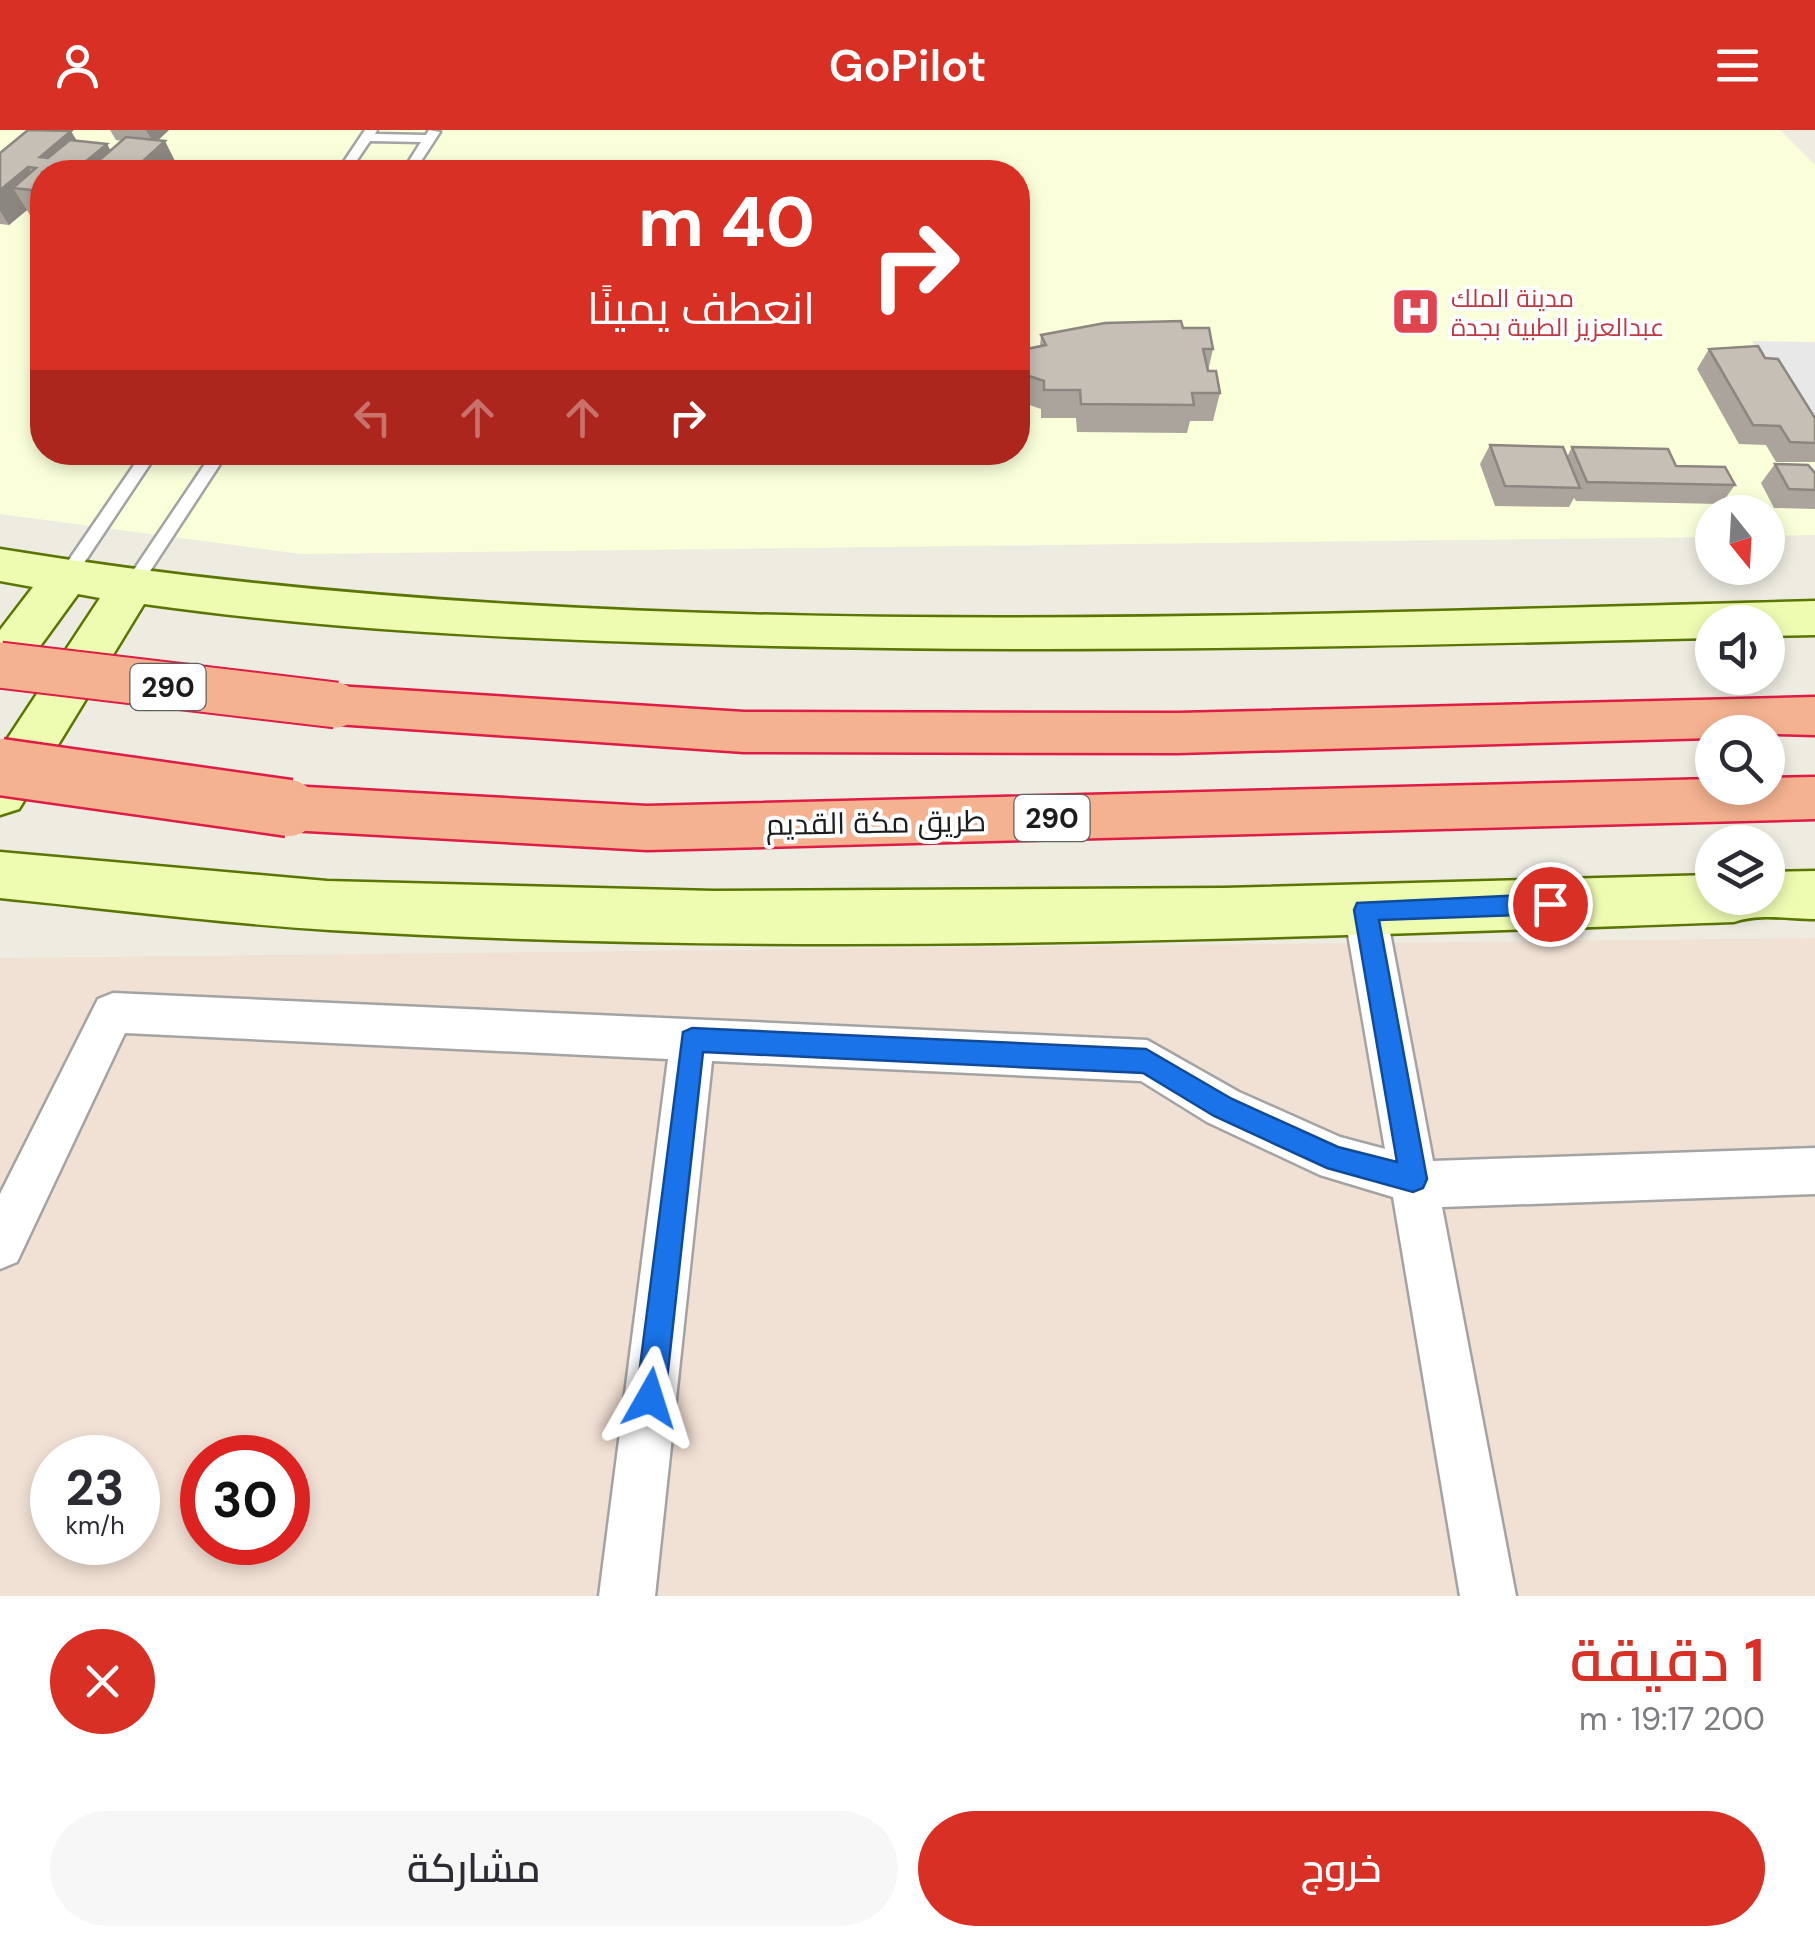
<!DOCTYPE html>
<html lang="ar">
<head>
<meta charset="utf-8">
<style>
  body { margin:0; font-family:"DM Sans",Cairo,sans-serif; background:#f7f7f7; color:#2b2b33; direction:rtl; height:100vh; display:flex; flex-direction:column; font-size:38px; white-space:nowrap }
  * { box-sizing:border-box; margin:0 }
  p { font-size:32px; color:#7c7c81 }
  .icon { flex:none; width:55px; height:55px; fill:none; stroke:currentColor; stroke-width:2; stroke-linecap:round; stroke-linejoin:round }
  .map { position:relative; height:1466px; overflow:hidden; direction:ltr }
  .drawer { display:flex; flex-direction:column; background:#fff; flex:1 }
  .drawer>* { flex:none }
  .hud { position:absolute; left:30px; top:30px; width:1000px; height:305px; border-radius:40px; box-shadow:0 5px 15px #0003; direction:rtl; background:#d93025; color:#fff; overflow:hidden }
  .needle { width:65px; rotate:162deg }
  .controls { position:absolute; left:1695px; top:365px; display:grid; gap:20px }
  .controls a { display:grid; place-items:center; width:90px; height:90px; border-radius:50%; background:#fff; box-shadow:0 5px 15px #0003; font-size:50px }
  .speed { position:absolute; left:30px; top:1305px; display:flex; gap:20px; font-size:50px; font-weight:700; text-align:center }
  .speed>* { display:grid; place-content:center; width:130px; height:130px; border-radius:50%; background:#fff; box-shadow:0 5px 15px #0003; line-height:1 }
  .speed small { font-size:25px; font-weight:400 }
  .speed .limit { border:15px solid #d22; background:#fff; color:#111 }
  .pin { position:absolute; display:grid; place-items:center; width:85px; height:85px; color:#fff; margin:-42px; border:5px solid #fff; border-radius:50%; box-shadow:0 2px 10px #0007 }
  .me { position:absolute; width:110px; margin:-55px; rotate:6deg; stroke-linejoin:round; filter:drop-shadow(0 0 8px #0008) }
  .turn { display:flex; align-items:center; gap:35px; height:210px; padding:0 50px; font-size:45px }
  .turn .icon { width:130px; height:130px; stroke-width:2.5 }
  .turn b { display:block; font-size:70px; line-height:85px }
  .lanes { display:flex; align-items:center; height:95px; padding:0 50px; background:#0003; justify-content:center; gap:50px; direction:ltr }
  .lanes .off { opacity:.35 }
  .round { display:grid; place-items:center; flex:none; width:105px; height:105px; border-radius:52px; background:#f7f7f7 }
  .head { display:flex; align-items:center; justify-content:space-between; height:170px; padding:0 50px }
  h1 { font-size:60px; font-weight:600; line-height:75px; color:#d93025 }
  .button { display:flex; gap:20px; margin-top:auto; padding:20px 50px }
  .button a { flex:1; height:115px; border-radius:60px; background:#d93025; color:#fff; font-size:40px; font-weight:600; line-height:115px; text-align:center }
  .button a+a { background:#f7f7f7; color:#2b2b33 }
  header { display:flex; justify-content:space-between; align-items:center; height:130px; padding:0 50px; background:#d93025; color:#fff; font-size:45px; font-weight:600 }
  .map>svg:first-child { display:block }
  .education { fill:#faffda; fill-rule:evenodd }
  .military { fill:#f1e0d4; fill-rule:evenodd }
  .parking { fill:#e8e8e8 }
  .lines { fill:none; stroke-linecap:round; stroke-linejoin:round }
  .service-casing { stroke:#a3a3a3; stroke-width:5 }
  .minor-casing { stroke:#a3a3a3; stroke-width:5 }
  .secondary-casing { stroke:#5a7600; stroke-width:5 }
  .trunk-casing { stroke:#de1c45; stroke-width:5 }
  .service { fill:#fff; fill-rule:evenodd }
  .minor { fill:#fff; fill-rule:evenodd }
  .secondary { fill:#eefcb2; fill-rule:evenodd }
  .trunk { fill:#f4b290; fill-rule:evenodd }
  .trunk-bridge-far1-casing { stroke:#de1c45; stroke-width:49; stroke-linecap:butt }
  .trunk-bridge-casing { stroke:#de1c45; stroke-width:61; stroke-linecap:butt }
  .trunk-bridge-far1 { stroke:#f4b290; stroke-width:45 }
  .trunk-bridge { stroke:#f4b290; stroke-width:56 }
  .wall { fill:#aaa49c }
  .shaded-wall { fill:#8b867f }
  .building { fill:#c6bfb5; stroke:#8b867f; stroke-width:2.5 }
  .route { fill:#1a73e8; stroke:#114b97; stroke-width:2.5 }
  .labels { text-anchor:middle; stroke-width:8; stroke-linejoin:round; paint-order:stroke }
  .far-health-label { font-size:25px; fill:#be3a42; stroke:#fff; text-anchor:start }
  .shield { fill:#fff; stroke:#606060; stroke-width:2.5 }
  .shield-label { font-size:28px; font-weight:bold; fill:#1c1c1c }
  .street-label { font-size:30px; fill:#1c1c1c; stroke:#fff }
</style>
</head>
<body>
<header><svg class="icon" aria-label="menu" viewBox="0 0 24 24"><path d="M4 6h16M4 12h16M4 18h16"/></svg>GoPilot<svg class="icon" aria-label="person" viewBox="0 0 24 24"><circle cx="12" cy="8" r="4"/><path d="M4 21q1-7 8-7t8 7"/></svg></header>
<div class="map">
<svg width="1815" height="1466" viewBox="0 0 1815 1466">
  <rect width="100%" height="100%" fill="#eeece1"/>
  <path class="education" d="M0 0H1780L1815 35V405L1768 406V382H1712V407L301 424 0 384ZM42 42H1018V322H42Z"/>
  <path class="military" d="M1815 808V1466H0V828ZM52 1328H138V1412H52ZM202 1328H288V1412H202Z"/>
  <path class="parking" d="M1752 211 1815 212V315Z"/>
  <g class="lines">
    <defs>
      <g id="service">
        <path d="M365 0H377L375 4 426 5 429 0 440 2 414 42H402L421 12 370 11 349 42H337Z"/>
        <path d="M143 322H158L72 451H60V443Z"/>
        <path d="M213 322H228L139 458H127V450Z"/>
      </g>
      <path id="minor" d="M1365 763 1380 768 1386 781 1433 1031 1815 1018V1064L1442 1077 1516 1466H1460L1393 1067 1320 1045 1207 992 1141 951 712 931 655 1466H599L668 929 125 903 17 1132 0 1139V1064L98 869 113 863 1147 910 1239 962 1340 1007 1385 1019 1344 781 1350 768Z"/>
      <g id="secondary">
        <path d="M0 419C594 516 1214 486 1815 471V505L1768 506V492H1712V508L1668 509C1346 517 1024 524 702 514 516 509 329 500 144 474L19 679 0 685V620L100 468 78 464 17 548 0 553V500L33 457 0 451Z"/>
        <path d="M0 722 327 751 714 761 1224 758 1712 745V768H1768V742L1815 741V789C1788 789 1759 783 1734 792 1267 808 797 828 330 800 220 793 110 779 0 768Z"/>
      </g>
      <g id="trunk">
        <path d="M336 556 744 582 1178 583 1815 567V605L1712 602V608L1178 623 744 622 336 594 318 589 311 575 318 561Z"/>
        <path d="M1815 647V689L647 720 289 700 270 693 262 678 270 663 289 656 647 676 1712 649V658H1768V648Z"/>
      </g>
    </defs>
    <use href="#service" class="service-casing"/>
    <use href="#minor" class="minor-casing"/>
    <use href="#secondary" class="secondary-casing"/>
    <use href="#trunk" class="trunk-casing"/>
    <use href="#service" class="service"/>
    <use href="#minor" class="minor"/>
    <use href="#secondary" class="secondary"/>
    <use href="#trunk" class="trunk"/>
    <defs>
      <path id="trunk-bridge-far1" d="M0 535 336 575"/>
      <path id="trunk-bridge" d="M0 637 289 678"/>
    </defs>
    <use href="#trunk-bridge-far1" class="trunk-bridge-far1-casing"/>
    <use href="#trunk-bridge" class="trunk-bridge-casing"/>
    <use href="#trunk-bridge-far1" class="trunk-bridge-far1"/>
    <use href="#trunk-bridge" class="trunk-bridge"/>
  </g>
  <g class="wall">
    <path d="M26 0H69L77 11 107 14 110 21 122 11 116 10 110 0H169L158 10 179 39 175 42H42V87L30 85 27 80 9 95 0 94V23L28 0Z"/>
    <path d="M1183 198 1213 219 1208 241 1220 263 1213 291H1190L1187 303 1077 302 1076 288H1041V279L1018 271V225L1040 216 1041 205Z"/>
    <path d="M1709 219 1765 228 1815 288V332H1776L1766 315 1739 314 1697 239Z"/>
    <path d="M1490 315 1567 327 1572 317 1676 336 1735 355 1721 374 1576 371 1574 368 1569 377 1495 376 1480 334Z"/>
    <path d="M1775 334 1815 343V379L1774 378 1761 353Z"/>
  </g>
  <g class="shaded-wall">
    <path d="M146 0H169L154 14Z"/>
    <path d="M71 1 87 28 70 42 40 27Z"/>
    <path d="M165 11 179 39 175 42H131Z"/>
    <path d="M107 14 122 41 85 32Z"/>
    <path d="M28 37 42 61 13 58 27 80 9 95 0 81V60Z"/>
  </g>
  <g class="building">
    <path d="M28 0 71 1 40 27 48 28 70 10 107 14 85 32 95 34 126 7 165 11 131 42H42V61L13 58 36 38 28 37 0 60V23Z"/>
    <path d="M1181 191 1183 198H1209L1213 219H1203L1208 241H1216L1220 263H1192L1194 275 1081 274 1080 260H1044V251L1020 243 1018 236V225L1022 220 1046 215 1041 205 1105 193Z"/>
    <path d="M1758 216 1765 228 1778 229 1815 288V313L1790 312 1780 296 1753 295 1709 219Z"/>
    <path d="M1490 315 1563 317 1580 358 1505 356Z"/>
    <path d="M1572 317 1668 319 1676 336 1725 337 1735 355 1587 352Z"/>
    <path d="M1775 334 1808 335 1815 343V360L1789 359Z"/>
  </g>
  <path class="route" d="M1550 764 1561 774 1550 784 1379 790 1427 1049 1423 1058 1413 1062 1327 1038 1214 986 1143 943 703 922 665 1268 661 1278 650 1282 640 1278 636 1268 683 902 692 898 1146 919 1232 969 1338 1017 1397 1032 1354 780 1357 773Z"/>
  <defs>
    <symbol id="hospital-square" viewBox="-11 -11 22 22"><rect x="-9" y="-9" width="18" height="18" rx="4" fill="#e0444e" stroke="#fff"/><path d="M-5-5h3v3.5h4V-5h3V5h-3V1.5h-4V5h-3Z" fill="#fff"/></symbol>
  </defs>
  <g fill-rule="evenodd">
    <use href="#hospital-square" x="1388" y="154" width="55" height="55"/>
  </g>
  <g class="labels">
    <g class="far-health-label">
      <text x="1451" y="177">مدينة الملك<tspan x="1451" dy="29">عبدالعزيز الطبية بجدة</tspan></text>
    </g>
    <g class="shield">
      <rect x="130.5" y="534" width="75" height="46" rx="8"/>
      <rect x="1014.5" y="665" width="75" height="46" rx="8"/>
    </g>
    <g class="shield-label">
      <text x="168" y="567">290</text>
      <text x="1052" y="698">290</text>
    </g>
    <g class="street-label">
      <text transform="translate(876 693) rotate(-1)" y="10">طريق مكة القديم</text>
    </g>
  </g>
</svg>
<div class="controls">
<a><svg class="needle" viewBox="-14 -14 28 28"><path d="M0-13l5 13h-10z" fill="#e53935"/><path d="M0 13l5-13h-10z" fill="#7c7c81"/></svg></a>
<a><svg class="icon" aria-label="sound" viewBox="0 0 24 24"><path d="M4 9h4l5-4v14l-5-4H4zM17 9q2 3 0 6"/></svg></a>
<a><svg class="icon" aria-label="search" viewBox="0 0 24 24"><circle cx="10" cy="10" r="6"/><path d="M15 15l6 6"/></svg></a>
<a><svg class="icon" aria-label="layers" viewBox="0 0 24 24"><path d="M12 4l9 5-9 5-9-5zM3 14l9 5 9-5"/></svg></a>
</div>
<div class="speed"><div>23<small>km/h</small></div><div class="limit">30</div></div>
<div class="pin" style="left:1550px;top:774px;background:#d93025"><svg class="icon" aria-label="arrive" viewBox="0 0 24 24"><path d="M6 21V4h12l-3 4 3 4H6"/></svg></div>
<svg class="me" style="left:650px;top:1268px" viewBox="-20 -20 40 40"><path d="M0-17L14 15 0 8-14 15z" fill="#1a73e8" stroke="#fff" stroke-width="4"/></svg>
<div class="hud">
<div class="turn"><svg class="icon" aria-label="right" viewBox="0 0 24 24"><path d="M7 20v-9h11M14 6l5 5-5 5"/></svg><div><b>40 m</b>انعطف يمينًا</div></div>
<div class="lanes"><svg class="icon off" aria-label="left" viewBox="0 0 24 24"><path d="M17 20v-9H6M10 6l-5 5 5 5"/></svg><svg class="icon off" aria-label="ahead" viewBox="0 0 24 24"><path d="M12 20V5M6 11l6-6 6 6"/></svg><svg class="icon off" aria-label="ahead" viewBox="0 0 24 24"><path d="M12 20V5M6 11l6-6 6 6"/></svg><svg class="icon" aria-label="right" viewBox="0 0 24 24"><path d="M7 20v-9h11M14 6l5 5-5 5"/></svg></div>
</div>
</div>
<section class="drawer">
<div class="head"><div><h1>1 دقيقة</h1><p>200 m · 19:17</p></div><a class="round" style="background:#d93025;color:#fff"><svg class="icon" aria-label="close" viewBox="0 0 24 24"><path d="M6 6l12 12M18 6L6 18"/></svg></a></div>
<div class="button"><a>خروج</a><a>مشاركة</a></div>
</section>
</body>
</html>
